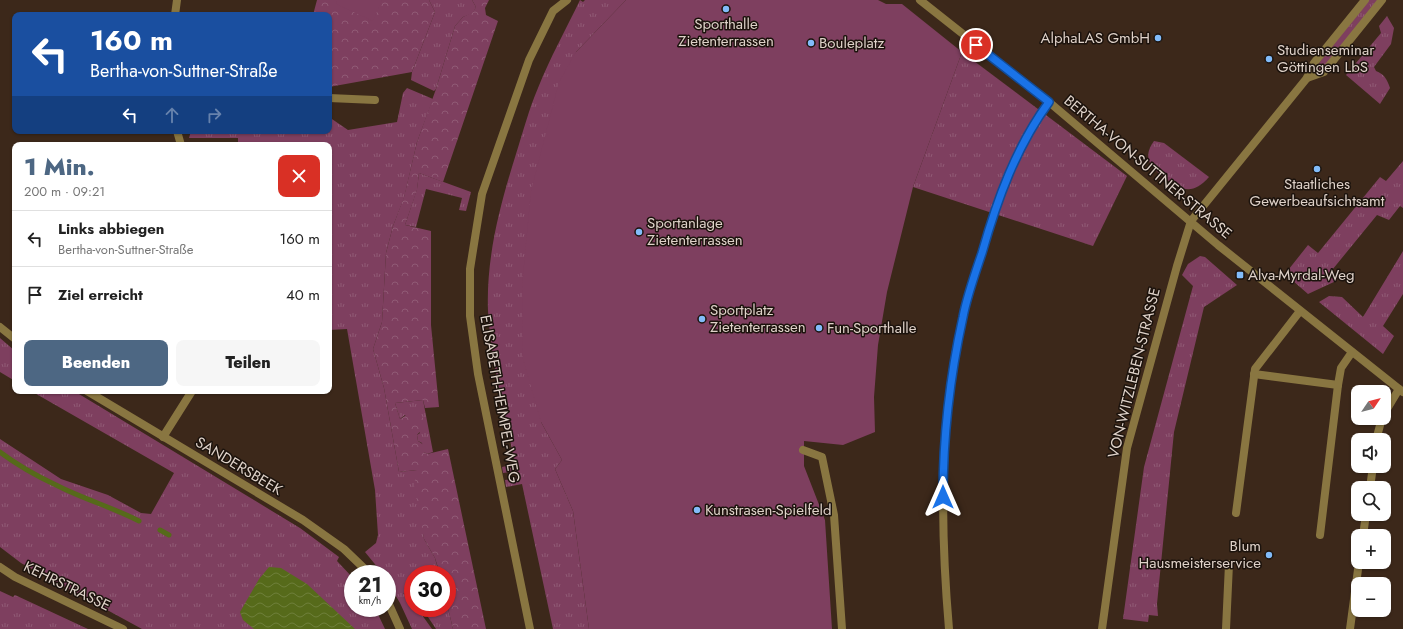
<!DOCTYPE html>
<html lang="de">
<head>
<meta charset="utf-8">
<style>
  body { margin:0; font-family:Jost,sans-serif; background:#f6f6f6; color:#222; height:100vh; display:flex; flex-direction:column; font-size:15px; white-space:nowrap }
  * { box-sizing:border-box; margin:0 }
  p { font-size:13px; color:#767676 }
  .icon { flex:none; width:22px; height:22px; fill:none; stroke:currentColor; stroke-width:2; stroke-linecap:round; stroke-linejoin:round }
  .map { position:relative; flex:1; overflow:hidden }
  .sheet { position:absolute; left:12px; top:142px; width:320px; height:252px; display:flex; flex-direction:column; background:#fff; border-radius:8px; box-shadow:0 1px 3px #0004 }
  .sheet>* { flex:none }
  .banner { position:absolute; left:12px; top:12px; width:320px; height:122px; border-radius:8px; box-shadow:0 1px 3px #0004; background:#1a4fa0; color:#fff; overflow:hidden }
  .needle { width:26px; rotate:55deg }
  .buttons { position:absolute; left:1351px; top:385px; display:grid; gap:8px }
  .buttons a { display:grid; place-items:center; width:40px; height:40px; border-radius:8px; background:#fff; box-shadow:0 1px 3px #0004; font-size:20px }
  .speed { position:absolute; left:344px; top:565px; display:flex; gap:8px; font-size:20px; font-weight:700; text-align:center }
  .speed>* { display:grid; place-content:center; width:52px; height:52px; border-radius:50%; background:#fff; box-shadow:0 1px 3px #0004; line-height:1 }
  .speed small { font-size:10px; font-weight:400 }
  .speed .limit { border:6px solid #d22; background:#fff; color:#111 }
  .pin { position:absolute; display:grid; place-items:center; width:34px; height:34px; color:#fff; margin:-17px; border:2px solid #fff; border-radius:50%; box-shadow:0 1px 4px #0007 }
  .me { position:absolute; width:44px; margin:-22px; rotate:0deg; stroke-linejoin:round; filter:drop-shadow(0 0 3px #0008) }
  .turn { display:flex; align-items:center; gap:14px; height:84px; padding:0 12px; font-size:18px }
  .turn .icon { width:52px; height:52px; stroke-width:2.5 }
  .turn b { display:block; font-size:28px; line-height:34px }
  .lanes { display:flex; align-items:center; height:38px; padding:0 12px; background:#0003; justify-content:center; gap:20px; direction:ltr }
  .lanes .off { opacity:.35 }
  .round { display:grid; place-items:center; flex:none; width:42px; height:42px; border-radius:8px; background:#f6f6f6 }
  .head { display:flex; align-items:center; justify-content:space-between; height:68px; padding:0 12px }
  h1 { font-size:24px; font-weight:800; line-height:30px; color:#4d6783 }
  .primary-button { display:flex; gap:8px; margin-top:auto; padding:8px 12px }
  .primary-button a { flex:1; height:46px; border-radius:8px; background:#4d6783; color:#fff; font-size:16px; font-weight:800; line-height:46px; text-align:center }
  .primary-button a+a { background:#f6f6f6; color:#222 }
  ul { padding:0; list-style:none }
  li { display:flex; align-items:center; gap:12px; height:56px; padding:0 12px; border-top:1px solid #e0e0e0 }
  li div { flex:1 }
  li b { display:block; font-size:15px }
  li em { font-style:normal }
  .map>svg:first-child { display:block }
  .grass { fill:url(#grass-tufts) }
  .park { fill:url(#park-crowns) }
  .garden { fill:#7e3f5f }
  .water { fill:url(#water-waves) }
  .lines { fill:none; stroke-linecap:round; stroke-linejoin:round }
  .stream { stroke:#566a1a; stroke-width:5 }
  .minor { stroke:#897641; stroke-width:8 }
  .route-casing { stroke:#114b97; stroke-width:10 }
  .route { stroke:#1a73e8; stroke-width:7 }
  .poi-dot { fill:#82bcfa; stroke:#1c130d; stroke-width:1.5 }
  .labels { text-anchor:middle; stroke-width:3; stroke-linejoin:round; paint-order:stroke }
  .poi-label { font-size:15px; fill:#dfd2c9; stroke:#1c130d; text-anchor:start }
  .street-label { font-size:15px; fill:#dfd2c9; stroke:#1c130d }
</style>
</head>
<body>
<div class="map">
<svg width="1403" height="629" viewBox="0 0 1403 629">
  <defs>
    <pattern id="grass-tufts" width="24" height="20" patternUnits="userSpaceOnUse"><rect width="24" height="20" fill="#7e3f5f"/><path d="M3 7l-1-3M5 7V3M7 7l1-3M15 17l-1-3M17 17v-4M19 17l1-3" fill="none" stroke="#905a75"/></pattern>
    <pattern id="park-crowns" width="20" height="18" patternUnits="userSpaceOnUse"><rect width="20" height="18" fill="#7e3f5f"/><path d="M2 6a3 3 0 1 1 6 0M12 15a3 3 0 1 1 6 0" fill="none" stroke="#905a75"/></pattern>
    <pattern id="water-waves" width="16" height="10" patternUnits="userSpaceOnUse"><rect width="16" height="10" fill="#566a1a"/><path d="M0 5q4-4 8 0t8 0" fill="none" stroke="#6e7e3a"/></pattern>
  </defs>
  <rect width="100%" height="100%" fill="#3c281a"/>
  <g class="grass">
    <path d="M429 0H472L476 7 473 13 463 17 455 26 436 89 434 91 411 80 412 72 435 12Z"/>
    <path d="M580 0 583 2 585 0H626L576 52 541 422 562 460 555 469 573 511 589 629H553L522 484 506 487 505 480 517 478 516 471 503 473 502 467 515 464C505 414 491 363 488 311 486 257 500 205 516 154 523 132 529 109 538 88 550 58 566 29 580 0Z"/>
    <path d="M1367 0H1380L1324 69 1318 70 1316 67Z"/>
    <path d="M1387 16 1394 28 1391 44 1374 67 1376 71C1384 74 1387 79 1390 88L1380 104 1346 75 1381 33 1379 26Z"/>
    <path d="M962 52 1127 176 1093 246 913 187Z"/>
    <path d="M407 88 433 99 417 142 404 198 393 226 386 253 382 322 373 349 384 388 399 472 417 470 424 539 435 558 439 574H413V597L403 593 413 602V608H417L432 629H412L400 603 387 581V574H383L365 552 376 543 378 535 375 490 347 329 329 330V145H238V138H189L191 131H329V117L348 130 397 122 403 93Z"/>
    <path d="M1154 141 1164 143 1209 177C1194 194 1183 192 1166 179 1152 168 1141 159 1154 141Z"/>
    <path d="M1403 161V208L1400 206 1389 220 1377 215 1328 275 1336 281 1308 294 1285 274 1308 245 1318 253 1380 177 1386 181Z"/>
    <path d="M419 173 471 192 466 211 459 210 462 198 426 189 416 227 405 225 417 189Z"/>
    <path d="M1403 251V294L1383 326 1394 336 1383 354 1319 302 1329 296 1342 297 1363 317Z"/>
    <path d="M1200 256 1205 257 1237 285 1204 307 1174 432 1157 604 1158 616 1149 615 1148 622 1123 619 1144 467 1193 286 1182 275 1188 264Z"/>
    <path d="M0 338 15 351V381L0 372Z"/>
    <path d="M31 391H74L300 528 339 557 337 561 353 578V608H375L385 629H142L21 563 0 547V439L61 479 108 495 141 513 151 514 174 473Z"/>
    <path d="M423 400 433 452 427 454 424 452 422 443 418 441 417 435 420 433 405 415 400 419 395 403Z"/>
    <path d="M0 591 13 597 15 595 88 629H0Z"/>
    <path d="M447 604 453 629H436L422 608H447Z"/>
  </g>
  <g class="park">
    <path d="M317 0H429L435 12 412 72 329 87V15H313Z"/>
    <path d="M472 0H489L485 8 486 15 498 21 443 182 419 173 417 190 405 225 431 231V325L439 407 425 408 423 400 395 403 400 419C409 415 414 405 424 419V427L417 435 418 441 424 445V452L427 454 448 449 486 629H453L447 604V574H440L435 558 424 539 414 485 417 470 399 472 384 388 373 349 382 322 386 253 393 226 404 197 417 142 436 89 455 26 463 17 473 12 476 7Z"/>
  </g>
  <g class="garden">
    <path d="M337 0H382L373 21 336 4Z"/>
    <path d="M626 0H878L886 4H902L962 52 913 187 887 292 878 345 874 397 875 432 843 445 804 441V466L825 520 832 629H589L573 511 555 469 562 460 541 422 523 359 522 286 531 191 559 82 576 52Z"/>
  </g>
  <path class="water" d="M269 567 281 568 307 584 355 629H254L243 620 240 612 259 579Z"/>
  <g class="lines">
    <g class="stream">
      <path d="M0 452C17 465 37 476 56 485 83 499 112 507 139 521"/>
      <path d="M160 530 169 535"/>
    </g>
    <g class="minor">
      <path d="M920 0 1049 102 1218 245 1403 392"/>
      <path d="M175 15 177 0"/>
      <path d="M1307 78 1324 72 1382 0"/>
      <path d="M329 98 375 100"/>
      <path d="M177 131 181 145"/>
      <path d="M0 327 15 339"/>
      <path d="M1254 374 1338 385 1320 535"/>
      <path d="M1338 385 1341 368 1352 352"/>
      <path d="M87 391 303 520 344 549 370 574"/>
      <path d="M1384 414 1399 389"/>
      <path d="M163 437 192 391"/>
      <path d="M1376 440 1382 418"/>
      <path d="M803 450 822 457 834 515 842 629"/>
      <path d="M1370 488 1373 466"/>
      <path d="M1236 513 1255 369 1300 311"/>
      <path d="M1363 536 1366 514"/>
      <path d="M0 567 15 577 123 629"/>
      <path d="M387 600 400 629"/>
      <path d="M530 629 478 374 470 316V269L482 194 529 60 553 11 567 0"/>
      <path d="M949 629C940 524 939 419 963 317 968 294 976 272 983 250 998 198 1017 146 1049 102"/>
      <path d="M1102 629 1127 448 1177 266 1191 221 1307 78 1314 63 1365 0"/>
      <path d="M1226 629 1229 564"/>
      <path d="M1350 629 1359 562"/>
    </g>
  </g>
  <g class="lines">
    <defs>
      <path id="route" d="M943 497C943 437 950 376 963 317 967 296 975 274 982 253 997 200 1016 147 1049 102L976 45"/>
    </defs>
    <use href="#route" class="route-casing"/>
    <use href="#route" class="route"/>
  </g>
  <g class="poi-dot">
    <circle cx="726" cy="9" r="4"/>
    <circle cx="1158" cy="38" r="4"/>
    <circle cx="811" cy="43" r="4"/>
    <circle cx="1269" cy="59" r="4"/>
    <circle cx="1317" cy="169" r="4"/>
    <circle cx="639" cy="232" r="4"/>
    <rect x="1236" y="271" width="8" height="8" rx="2"/>
    <circle cx="702" cy="319" r="4"/>
    <circle cx="819" cy="328" r="4"/>
    <circle cx="697" cy="510" r="4"/>
    <circle cx="1269" cy="555" r="4"/>
  </g>
  <g class="labels">
    <g class="poi-label">
      <text x="726" y="29" text-anchor="middle">Sporthalle<tspan x="726" dy="17">Zietenterrassen</tspan></text>
      <text x="1150" y="43" text-anchor="end">AlphaLAS GmbH</text>
      <text x="819" y="48">Bouleplatz</text>
      <text x="1277" y="55">Studienseminar<tspan x="1277" dy="17">Göttingen LbS</tspan></text>
      <text x="1317" y="189" text-anchor="middle">Staatliches<tspan x="1317" dy="17">Gewerbeaufsichtsamt</tspan></text>
      <text x="647" y="228">Sportanlage<tspan x="647" dy="17">Zietenterrassen</tspan></text>
      <text x="1248" y="280">Alva-Myrdal-Weg</text>
      <text x="710" y="315">Sportplatz<tspan x="710" dy="17">Zietenterrassen</tspan></text>
      <text x="827" y="333">Fun-Sporthalle</text>
      <text x="705" y="515">Kunstrasen-Spielfeld</text>
      <text x="1261" y="551" text-anchor="end">Blum<tspan x="1261" dy="17">Hausmeisterservice</tspan></text>
    </g>
    <g class="street-label">
      <text transform="translate(1148 167) rotate(40)" y="5">BERTHA-VON-SUTTNER-STRASSE</text>
      <text transform="translate(1134 373) rotate(-76)" y="5">VON-WITZLEBEN-STRASSE</text>
      <text transform="translate(500 399) rotate(80)" y="5">ELISABETH-HEIMPEL-WEG</text>
      <text transform="translate(239 466) rotate(31)" y="5">SANDERSBEEK</text>
      <text transform="translate(67 586) rotate(26)" y="5">KEHRSTRASSE</text>
    </g>
  </g>
</svg>
<div class="buttons">
<a><svg class="needle" viewBox="-14 -14 28 28"><path d="M0-13l5 13h-10z" fill="#e53935"/><path d="M0 13l5-13h-10z" fill="#767676"/></svg></a>
<a><svg class="icon" aria-label="sound" viewBox="0 0 24 24"><path d="M4 9h4l5-4v14l-5-4H4zM17 9q2 3 0 6"/></svg></a>
<a><svg class="icon" aria-label="search" viewBox="0 0 24 24"><circle cx="10" cy="10" r="6"/><path d="M15 15l6 6"/></svg></a>
<a>+</a>
<a>−</a>
</div>
<div class="speed"><div>21<small>km/h</small></div><div class="limit">30</div></div>
<div class="pin" style="left:976px;top:45px;background:#d93025"><svg class="icon" aria-label="arrive" viewBox="0 0 24 24"><path d="M6 21V4h12l-3 4 3 4H6"/></svg></div>
<svg class="me" style="left:943px;top:497px" viewBox="-20 -20 40 40"><path d="M0-17L14 15 0 8-14 15z" fill="#1a73e8" stroke="#fff" stroke-width="4"/></svg>
<div class="banner">
<div class="turn"><svg class="icon" aria-label="left" viewBox="0 0 24 24"><path d="M17 20v-9H6M10 6l-5 5 5 5"/></svg><div><b>160 m</b>Bertha-von-Suttner-Straße</div></div>
<div class="lanes"><svg class="icon" aria-label="left" viewBox="0 0 24 24"><path d="M17 20v-9H6M10 6l-5 5 5 5"/></svg><svg class="icon off" aria-label="ahead" viewBox="0 0 24 24"><path d="M12 20V5M6 11l6-6 6 6"/></svg><svg class="icon off" aria-label="right" viewBox="0 0 24 24"><path d="M7 20v-9h11M14 6l5 5-5 5"/></svg></div>
</div>
<section class="sheet">
<div class="head"><div><h1>1 Min.</h1><p>200 m · 09:21</p></div><a class="round" style="background:#d93025;color:#fff"><svg class="icon" aria-label="close" viewBox="0 0 24 24"><path d="M6 6l12 12M18 6L6 18"/></svg></a></div>
<ul>
<li><svg class="icon" aria-label="left" viewBox="0 0 24 24"><path d="M17 20v-9H6M10 6l-5 5 5 5"/></svg><div><b>Links abbiegen</b><p>Bertha-von-Suttner-Straße</p></div><em>160 m</em></li>
<li><svg class="icon" aria-label="arrive" viewBox="0 0 24 24"><path d="M6 21V4h12l-3 4 3 4H6"/></svg><div><b>Ziel erreicht</b></div><em>40 m</em></li>
</ul>
<div class="primary-button"><a>Beenden</a><a>Teilen</a></div>
</section>
</div>
</body>
</html>
